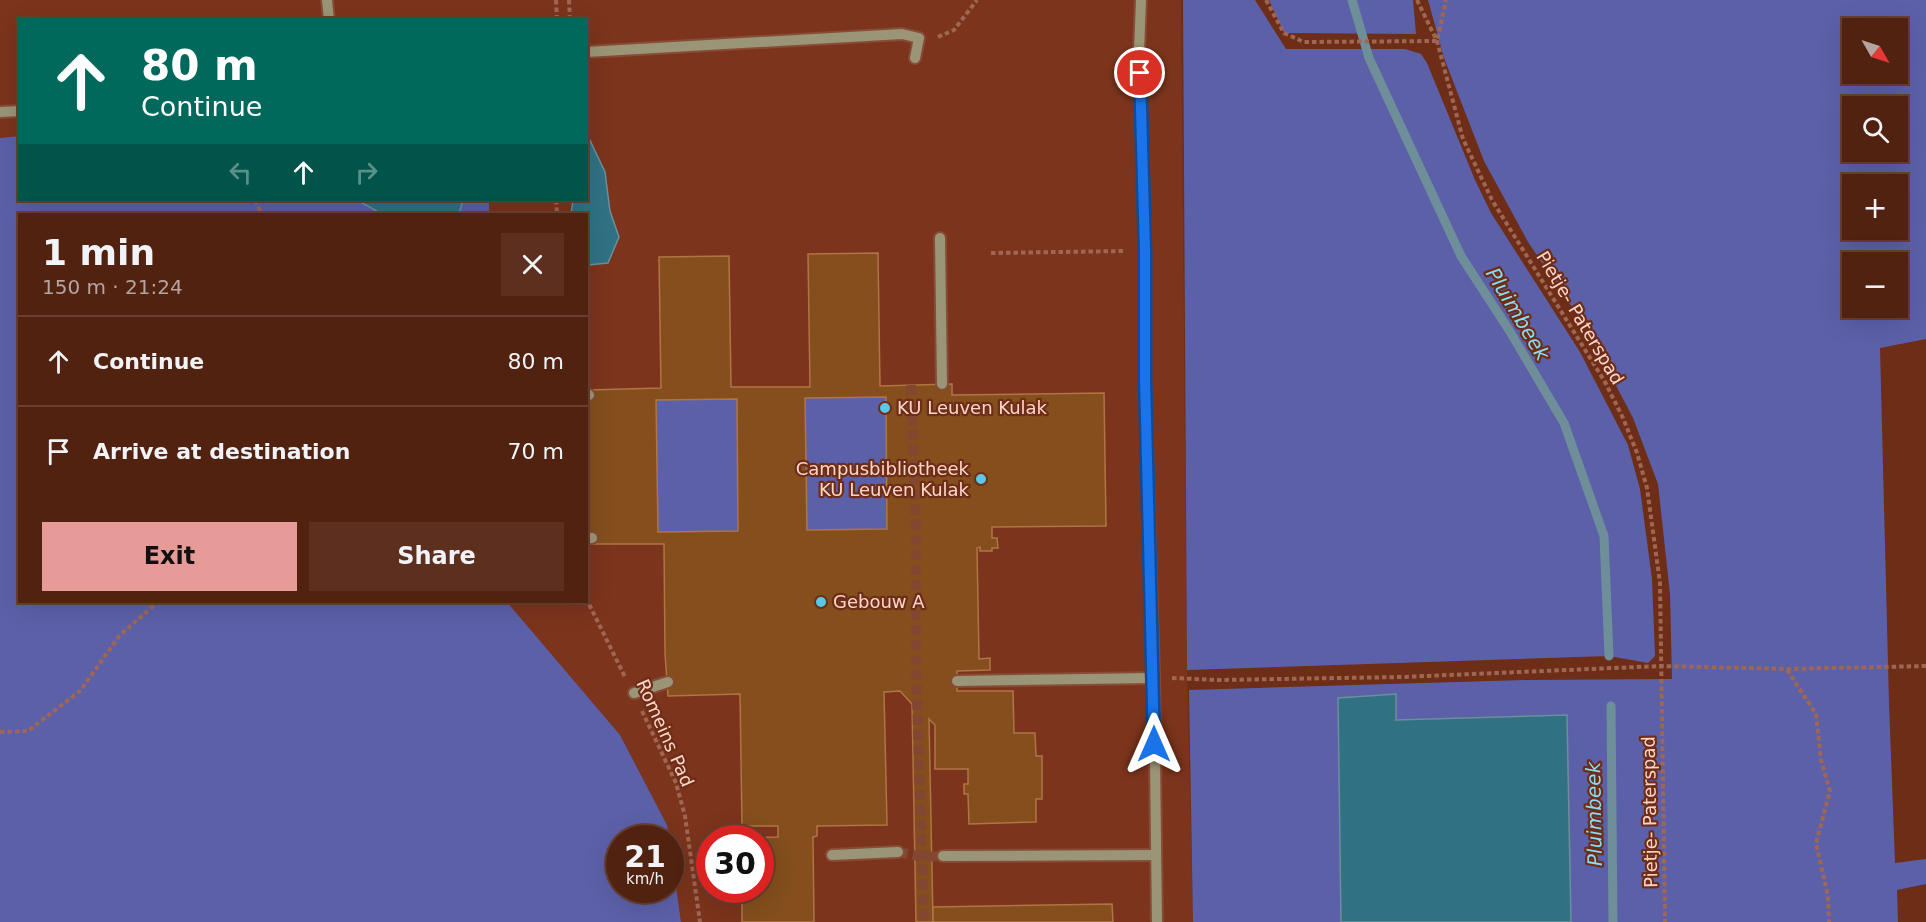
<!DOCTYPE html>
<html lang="en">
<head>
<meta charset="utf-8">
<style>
  body { margin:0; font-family:"DejaVu Sans",sans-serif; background:#5c2f1e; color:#f1f3f6; height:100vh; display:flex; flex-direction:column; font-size:22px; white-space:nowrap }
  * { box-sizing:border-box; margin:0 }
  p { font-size:20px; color:#b5a49f }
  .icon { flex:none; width:33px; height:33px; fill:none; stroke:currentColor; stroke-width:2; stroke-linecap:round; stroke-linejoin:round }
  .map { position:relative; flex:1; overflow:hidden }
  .details { position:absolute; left:18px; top:213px; width:570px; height:390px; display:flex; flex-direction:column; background:#522210; border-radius:0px; box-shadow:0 6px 24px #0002,0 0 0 2px #683f30 }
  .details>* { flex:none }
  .hud { position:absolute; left:18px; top:18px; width:570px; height:183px; border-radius:0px; box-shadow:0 6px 24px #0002,0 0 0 2px #683f30; background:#00695c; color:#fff; overflow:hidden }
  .needle { width:39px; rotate:129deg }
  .controls { position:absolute; left:1842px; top:18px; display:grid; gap:12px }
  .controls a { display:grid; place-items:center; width:66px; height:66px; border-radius:0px; background:#522210; box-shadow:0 6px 24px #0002,0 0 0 2px #683f30; font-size:30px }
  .speed { position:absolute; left:606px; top:825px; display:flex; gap:12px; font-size:30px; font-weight:700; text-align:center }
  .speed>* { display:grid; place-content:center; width:78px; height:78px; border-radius:50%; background:#522210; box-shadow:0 6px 24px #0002,0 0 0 2px #683f30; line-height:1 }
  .speed small { font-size:15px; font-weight:400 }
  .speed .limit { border:9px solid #d22; background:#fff; color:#111 }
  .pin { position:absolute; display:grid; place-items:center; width:51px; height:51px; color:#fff; margin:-26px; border:3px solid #fff; border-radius:50%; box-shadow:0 2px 6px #0007 }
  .me { position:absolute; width:66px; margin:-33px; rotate:0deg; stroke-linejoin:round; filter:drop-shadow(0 0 4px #0008) }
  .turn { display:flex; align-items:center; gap:21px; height:126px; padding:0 24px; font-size:27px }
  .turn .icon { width:78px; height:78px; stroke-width:2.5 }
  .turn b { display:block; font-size:42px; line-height:51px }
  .lanes { display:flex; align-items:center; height:57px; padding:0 24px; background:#0003; justify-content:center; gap:30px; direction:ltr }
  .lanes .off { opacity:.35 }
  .round { display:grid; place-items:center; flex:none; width:63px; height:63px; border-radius:0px; background:#5c2f1e }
  .headline { display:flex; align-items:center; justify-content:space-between; height:102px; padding:0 24px }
  h1 { font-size:36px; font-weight:800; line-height:45px }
  .primary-button { display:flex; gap:12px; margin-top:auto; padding:12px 24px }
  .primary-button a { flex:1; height:69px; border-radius:0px; background:#e69b98; color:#111; font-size:24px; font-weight:800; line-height:69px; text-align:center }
  .primary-button a+a { background:#5c2f1e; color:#f1f3f6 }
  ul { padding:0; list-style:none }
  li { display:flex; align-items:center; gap:18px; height:90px; padding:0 24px; border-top:2px solid #683f30 }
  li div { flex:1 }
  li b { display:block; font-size:22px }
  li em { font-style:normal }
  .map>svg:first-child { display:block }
  .built { fill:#7c341c; fill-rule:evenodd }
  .green { fill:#5c60a8; fill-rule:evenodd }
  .water { fill:#307184; stroke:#6e8f99; stroke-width:1.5 }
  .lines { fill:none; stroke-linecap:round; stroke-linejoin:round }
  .stream { stroke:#6e8f99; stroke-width:9 }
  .building { fill:#844e1d; stroke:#b07545; stroke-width:1.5; fill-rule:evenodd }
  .minor-tunnel { stroke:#834631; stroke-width:10; stroke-dasharray:10 5; stroke-linecap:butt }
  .minor-casing { stroke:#874b36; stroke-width:14 }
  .path { stroke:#9f6753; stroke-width:4; stroke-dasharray:4.5 3; stroke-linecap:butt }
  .minor { stroke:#9a9576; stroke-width:10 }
  .route-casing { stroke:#114b97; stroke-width:15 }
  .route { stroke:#1a73e8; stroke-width:10 }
  .poi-dot { fill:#5bc8e6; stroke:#6d2d16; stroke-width:2 }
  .labels { text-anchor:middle; stroke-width:4.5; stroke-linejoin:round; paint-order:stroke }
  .street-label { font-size:18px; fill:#ffd6c9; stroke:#6d2d16 }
  .poi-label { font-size:18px; fill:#ffd6c9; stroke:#6d2d16; text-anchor:start }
  .water-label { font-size:20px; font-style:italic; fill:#87ddf6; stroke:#6d2d16 }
</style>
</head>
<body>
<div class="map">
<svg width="1926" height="922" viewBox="0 0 1926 922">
  <rect width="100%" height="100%" fill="#6d2d16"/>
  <path class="built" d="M0 0H1181L1187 670 1193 922H681L670 838H669L667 825 620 735 507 602H586V214H489V200H586V20H20L19 136 0 138ZM710 838H760V890H710Z"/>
  <g class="green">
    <path d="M1183 0H1255L1286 49H1405L1421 54 1427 63 1475 180 1491 213 1580 352 1628 445 1640 489 1652 579 1655 656 1648 663 1609 656 1187 670Z"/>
    <path d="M1269 0H1413L1416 34 1284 33Z"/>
    <path d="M1428 0H1926V339L1880 348 1889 703 1895 863 1926 859V884L1897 890 1898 922H1571L1567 715 1396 720 1395 694 1338 698 1341 922H1193L1189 690 1525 680 1672 679 1670 594 1658 484 1633 418 1586 328 1528 242 1484 161 1444 58ZM1852 28H1898V74H1852ZM1852 106H1898V152H1852ZM1852 184H1898V230H1852ZM1852 262H1898V308H1852Z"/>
    <path d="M19 136 20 200H357L382 214H20V602H507L620 735 667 825 669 838H620V890H670L671 850 681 922H0V138Z"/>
    <path d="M463 200H489V214H459Z"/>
    <path d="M886 397 887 529 807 530 805 398Z"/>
    <path d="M737 399 738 531 658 532 656 400Z"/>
  </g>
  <g class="water">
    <path d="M587 134 605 172 610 211 619 237 608 263 588 265 586 214H571L573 200H586Z"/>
    <path d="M357 200H463L459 214H382Z"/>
    <path d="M1396 694V720L1567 715 1571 922H1341L1338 698Z"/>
  </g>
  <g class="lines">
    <g class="stream">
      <path d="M1352 0 1369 58 1461 256 1509 330 1564 423 1604 536 1609 656"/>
      <path d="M1611 706 1613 922"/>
    </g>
  </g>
  <g class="building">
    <path d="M878 253 880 386 952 384V395L1104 393 1106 526 992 527V538H997L998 548H992V551H980V547L977 548 979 659 990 658V670L957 671V691H1013L1014 733H1035L1036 756H1042V799H1036V822L969 824 968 794H964V784H968V769H935V725L929 719 933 922H916L912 704 900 691 884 692 887 825 817 826V836L813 837 814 922H742V890H760V838H742L778 837V826H742L740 694 668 696 665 653 664 544H592V534H589L587 402H589L588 390 661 388 659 257 729 256 731 387H810L808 254ZM886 397 887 529 807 530 805 398ZM737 399 738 531 658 532 656 400Z"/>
    <path d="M1112 904 1113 922H933V907Z"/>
  </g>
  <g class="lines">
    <g class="minor-tunnel">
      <path d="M911 385 916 530V667L924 922"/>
      <path d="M898 852 923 857 943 856"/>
    </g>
    <defs>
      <g id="minor">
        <path d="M327 0 329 20"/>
        <path d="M1141 0 1139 51 1145 251V378L1154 678 1157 922"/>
        <path d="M586 52 902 34 919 38 915 58"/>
        <path d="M0 112 20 111"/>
        <path d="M940 238 942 384"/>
        <path d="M586 395H589"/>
        <path d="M586 538H592"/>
        <path d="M957 681 1154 678"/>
        <path d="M634 693 668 682"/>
        <path d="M832 855 898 852"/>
        <path d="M943 856 1155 855"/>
      </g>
    </defs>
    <use href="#minor" class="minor-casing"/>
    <g class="path">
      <path d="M556 0 557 20"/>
      <path d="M569 0 570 20"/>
      <path d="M1266 0 1284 33 1304 42 1437 41 1446 0"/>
      <path d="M1417 0 1437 41 1463 139 1492 200 1605 382 1623 418 1637 453 1647 488 1660 583 1665 922"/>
      <path d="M938 37 954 30 977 0"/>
      <path d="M255 200 262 214"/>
      <path d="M556 200 557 214"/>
      <path d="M991 253 1126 251"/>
      <path d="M586 598 625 677"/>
      <path d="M1787 670 1816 714 1821 760 1830 791 1816 843 1828 896 1829 922"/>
      <path d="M1172 678 1218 680 1402 677 1661 666 1787 669 1926 666"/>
      <path d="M642 711 676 783 685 816 700 922"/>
      <path d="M0 732 28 731 80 691 120 635 158 602"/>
    </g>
    <use href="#minor" class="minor"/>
  </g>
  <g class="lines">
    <defs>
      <path id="route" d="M1140 73 1145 251V378L1154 744"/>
    </defs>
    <use href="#route" class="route-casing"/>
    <use href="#route" class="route"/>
  </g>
  <g class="poi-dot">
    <circle cx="885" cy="408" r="6"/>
    <circle cx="981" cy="479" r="6"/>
    <circle cx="821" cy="602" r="6"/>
  </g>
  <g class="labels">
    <g class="street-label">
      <text transform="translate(1580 318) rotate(59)" y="6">Pietje- Paterspad</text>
      <text transform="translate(665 733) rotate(66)" y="6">Romeins Pad</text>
      <text transform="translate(1650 812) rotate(-91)" y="6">Pietje- Paterspad</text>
    </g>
    <g class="poi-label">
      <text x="897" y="414">KU Leuven Kulak</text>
      <text x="969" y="475" text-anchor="end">Campusbibliotheek<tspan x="969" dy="21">KU Leuven Kulak</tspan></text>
      <text x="833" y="608">Gebouw A</text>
    </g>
    <g class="water-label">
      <text transform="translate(1518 314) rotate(59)" y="7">Pluimbeek</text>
      <text transform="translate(1594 814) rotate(-91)" y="7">Pluimbeek</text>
    </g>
  </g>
</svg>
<div class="controls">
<a><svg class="needle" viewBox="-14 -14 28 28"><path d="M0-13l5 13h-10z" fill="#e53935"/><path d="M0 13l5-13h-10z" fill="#b5a49f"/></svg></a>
<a><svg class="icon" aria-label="search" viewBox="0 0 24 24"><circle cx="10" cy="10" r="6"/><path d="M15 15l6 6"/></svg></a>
<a>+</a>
<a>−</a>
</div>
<div class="speed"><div>21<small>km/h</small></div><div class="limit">30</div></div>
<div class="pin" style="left:1140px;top:73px;background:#d93025"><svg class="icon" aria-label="arrive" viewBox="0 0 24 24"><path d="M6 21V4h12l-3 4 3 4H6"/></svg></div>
<svg class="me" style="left:1154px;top:744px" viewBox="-20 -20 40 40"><path d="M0-17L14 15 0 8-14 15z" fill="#1a73e8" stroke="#fff" stroke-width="4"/></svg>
<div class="hud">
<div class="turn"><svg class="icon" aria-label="ahead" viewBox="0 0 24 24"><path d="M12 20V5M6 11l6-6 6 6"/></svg><div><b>80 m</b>Continue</div></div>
<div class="lanes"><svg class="icon off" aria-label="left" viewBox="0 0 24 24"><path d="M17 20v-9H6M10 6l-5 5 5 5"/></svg><svg class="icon" aria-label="ahead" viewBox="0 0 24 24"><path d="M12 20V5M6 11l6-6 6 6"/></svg><svg class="icon off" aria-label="right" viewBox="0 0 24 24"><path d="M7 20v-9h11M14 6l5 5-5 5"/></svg></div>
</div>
<section class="details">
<div class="headline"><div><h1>1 min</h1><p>150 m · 21:24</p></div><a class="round"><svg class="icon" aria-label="close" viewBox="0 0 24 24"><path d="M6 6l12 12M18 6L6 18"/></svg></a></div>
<ul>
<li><svg class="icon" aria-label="ahead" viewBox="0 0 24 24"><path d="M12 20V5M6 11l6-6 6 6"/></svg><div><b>Continue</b></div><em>80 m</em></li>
<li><svg class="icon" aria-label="arrive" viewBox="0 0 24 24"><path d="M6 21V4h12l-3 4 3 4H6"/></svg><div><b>Arrive at destination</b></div><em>70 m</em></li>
</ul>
<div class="primary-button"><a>Exit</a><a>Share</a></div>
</section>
</div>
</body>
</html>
